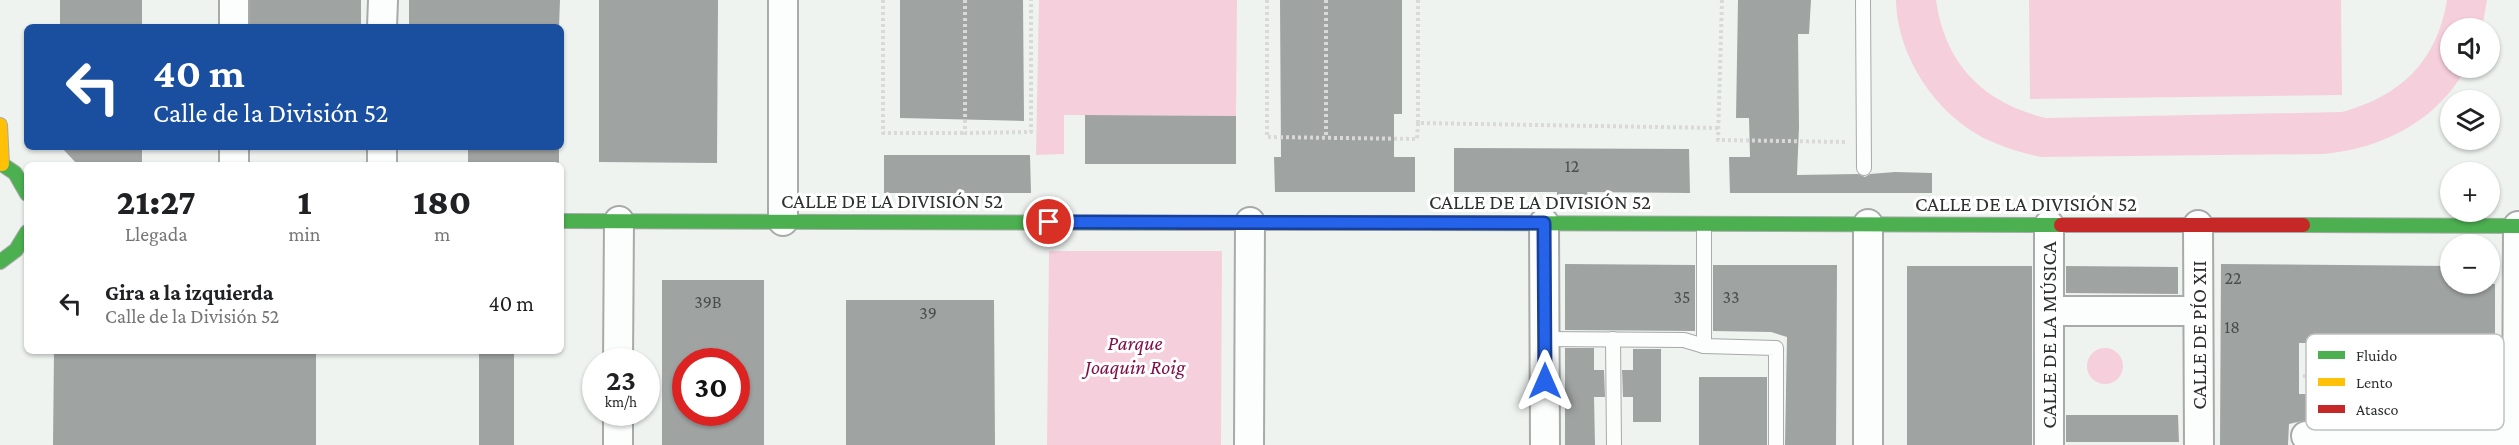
<!DOCTYPE html>
<html lang="es">
<head>
<meta charset="utf-8">
<style>
  body { margin:0; font-family:"Crimson Pro",serif; background:#f6f6f6; color:#202124; height:100vh; display:flex; flex-direction:column; font-size:22px; white-space:nowrap }
  * { box-sizing:border-box; margin:0 }
  p { font-size:20px; color:#757577 }
  .icon { flex:none; width:33px; height:33px; fill:none; stroke:currentColor; stroke-width:2; stroke-linecap:round; stroke-linejoin:round }
  .map { position:relative; flex:1; overflow:hidden }
  .details { position:absolute; left:24px; top:162px; width:540px; height:192px; display:flex; flex-direction:column; background:#fff; border-radius:9px; box-shadow:0 2px 4px #0004 }
  .details>* { flex:none }
  .top-card { position:absolute; left:24px; top:24px; width:540px; height:126px; border-radius:9px; box-shadow:0 2px 4px #0004; background:#1a4fa0; color:#fff; overflow:hidden }
  .tools { position:absolute; left:2440px; top:18px; display:grid; gap:12px }
  .tools a { display:grid; place-items:center; width:60px; height:60px; border-radius:50%; background:#fff; box-shadow:0 2px 4px #0004; font-size:30px }
  .speed { position:absolute; left:582px; top:348px; display:flex; gap:12px; font-size:30px; font-weight:700; text-align:center }
  .speed>* { display:grid; place-content:center; width:78px; height:78px; border-radius:50%; background:#fff; box-shadow:0 2px 4px #0004; line-height:1 }
  .speed small { font-size:15px; font-weight:400 }
  .speed .limit { border:9px solid #d22; background:#fff; color:#111 }
  .pin { position:absolute; display:grid; place-items:center; width:51px; height:51px; color:#fff; margin:-26px; border:3px solid #fff; border-radius:50%; box-shadow:0 2px 6px #0007 }
  .me { position:absolute; width:66px; margin:-33px; rotate:0deg; stroke-linejoin:round; filter:drop-shadow(0 0 4px #0008) }
  .turn { display:flex; align-items:center; gap:21px; height:126px; padding:0 30px; font-size:27px }
  .turn .icon { width:78px; height:78px; stroke-width:2.5 }
  .turn b { display:block; font-size:42px; line-height:51px }
  .eta { display:flex; justify-content:space-evenly; align-items:center; height:102px; text-align:center }
  .eta b { font-size:36px; font-weight:800; line-height:42px }
  ul { padding:0; list-style:none }
  li { display:flex; align-items:center; gap:18px; height:78px; padding:0 30px }
  li div { flex:1 }
  li b { display:block; font-size:22px }
  li em { font-style:normal }
  .map>svg:first-child { display:block }
  .green { fill:#f6cfdd }
  .building { fill:#9fa3a1; fill-rule:evenodd }
  .lines { fill:none; stroke-linecap:round; stroke-linejoin:round }
  .lane-casing { stroke:#a7aaa8; stroke-width:16 }
  .street-casing { stroke:#a7aaa8; stroke-width:32 }
  .fast-casing { stroke:#a7aaa8; stroke-width:16 }
  .slow-casing { stroke:#a7aaa8; stroke-width:16 }
  .jam-casing { stroke:#a7aaa8; stroke-width:16 }
  .path { stroke:#d8d9d8; stroke-width:4; stroke-dasharray:3 3; stroke-linecap:butt }
  .lane { stroke:#fcfdfd; stroke-width:14 }
  .street { stroke:#fcfdfd; stroke-width:28 }
  .fast { stroke:#4caf50; stroke-width:14 }
  .slow { stroke:#ffc107; stroke-width:14 }
  .jam { stroke:#c62828; stroke-width:14 }
  .route-casing { stroke:#184099; stroke-width:15 }
  .route { stroke:#2563eb; stroke-width:10 }
  .labels { text-anchor:middle; stroke-width:6; stroke-linejoin:round; paint-order:stroke }
  .number-label { font-size:18px; fill:#4a4e4c }
  .street-label { font-size:21px; fill:#2e3130; stroke:#fff }
  .park-label { font-size:21px; font-style:italic; fill:#7e0f49; stroke:#fff }
  .key { fill:#fff; stroke:#c0c1c1; stroke-width:1.5 }
  .key-label { font-size:16px; fill:#2e3130 }
</style>
</head>
<body>
<div class="map">
<svg width="2519" height="445" viewBox="0 0 2519 445">
  <rect width="100%" height="100%" fill="#eef3f0"/>
  <g class="green">
    <path d="M1039 0H1237L1236 116 1064 115V154L1036 155Z"/>
    <path d="M1896 0H1936C1945 64 1983 103 2046 118L2342 112C2401 96 2437 61 2447 0H2487L2482 28H2451V68H2466C2437 121 2382 149 2323 154L2041 157C2023 153 2005 148 1988 140 1937 116 1897 57 1896 0Z"/>
    <path d="M2029 0H2341L2342 95 2030 99Z"/>
    <path d="M1049 251H1222L1221 445H1047Z"/>
    <circle cx="2105" cy="366" r="18"/>
  </g>
  <g class="building">
    <rect x="60" y="0" width="82" height="27"/>
    <rect x="250" y="0" width="111" height="27"/>
    <path d="M409 0H560L559 27H409Z"/>
    <path d="M599 0H718L717 163 599 162Z"/>
    <path d="M900 0H1023L1024 121 900 118Z"/>
    <path d="M1280 0H1402V114H1394V157H1415V192H1275L1274 157H1281Z"/>
    <path d="M1738 0H1811L1809 34H1798L1799 127 1797 175 1858 174 1865 177 1870 174 1895 172 1932 173V193H1730L1729 157H1750L1749 118H1736Z"/>
    <path d="M1085 115 1236 116V164H1085Z"/>
    <path d="M61 147H142V165H78Z"/>
    <rect x="468" y="147" width="91" height="18"/>
    <path d="M1454 148 1689 149 1690 193 1587 192 1588 195H1557V192H1454Z"/>
    <path d="M884 155H1030L1031 193H884Z"/>
    <path d="M1565 264 1695 265V331L1565 330Z"/>
    <path d="M2221 264 2451 266V284H2495V344L2299 343V394H2444V399H2457L2456 421 2306 420 2289 424 2288 445H2220Z"/>
    <path d="M1713 265H1837L1836 445H1785L1787 337 1771 332 1713 331Z"/>
    <rect x="1907" y="266" width="125" height="179"/>
    <path d="M2066 266 2178 267V294L2066 293Z"/>
    <path d="M662 280H764V445H662ZM686 362H736V412H686Z"/>
    <path d="M846 300H994L995 445H846Z"/>
    <path d="M1565 348H1594V370H1604L1605 397H1594L1595 445H1565Z"/>
    <path d="M1633 349H1661V422H1633V397H1623L1622 370H1633Z"/>
    <path d="M54 351H316V445H53Z"/>
    <rect x="479" y="351" width="35" height="94"/>
    <rect x="1699" y="377" width="68" height="68"/>
    <path d="M2066 415H2178L2179 442H2066Z"/>
  </g>
  <g class="lines">
    <defs>
      <g id="lane">
        <path d="M1863 0 1864 168"/>
        <path d="M1544 339 1684 340 1704 346 1776 348V445"/>
        <path d="M1613 339 1614 445"/>
        <path d="M1704 346V224"/>
      </g>
      <g id="street">
        <path d="M234 0V27"/>
        <path d="M382 27 383 0"/>
        <path d="M234 147V165"/>
        <path d="M382 165V147"/>
        <path d="M783 221V0"/>
        <path d="M1544 223 1545 445"/>
        <path d="M1868 224V445"/>
        <path d="M2049 225V445"/>
        <path d="M2198 225 2199 445"/>
        <path d="M2049 311H2198"/>
        <path d="M618 362 619 221"/>
        <path d="M2306 436 2517 438"/>
        <path d="M618 445V412"/>
        <path d="M1249 445 1250 222"/>
        <path d="M2517 445 2518 226"/>
      </g>
      <g id="fast">
        <path d="M0 163 15 173 27 194"/>
        <path d="M561 221 1180 223"/>
        <path d="M1422 223 2061 225"/>
        <path d="M2303 225 2519 226"/>
        <path d="M0 262 16 250 27 232"/>
      </g>
      <path id="slow" d="M0 125 2 164"/>
      <g id="jam">
        <path d="M1180 223H1422"/>
        <path d="M2061 225H2303"/>
      </g>
    </defs>
    <use href="#lane" class="lane-casing"/>
    <use href="#street" class="street-casing"/>
    <use href="#fast" class="fast-casing"/>
    <use href="#slow" class="slow-casing"/>
    <use href="#jam" class="jam-casing"/>
    <g class="path">
      <path d="M883 0V133H965"/>
      <path d="M965 0V133L1031 132V0"/>
      <path d="M1267 0V137L1417 139 1418 123"/>
      <path d="M1326 0V138"/>
      <path d="M1418 0V123L1718 128"/>
      <path d="M1722 0 1718 140 1848 142"/>
      <path d="M2303 376H2467V413"/>
    </g>
    <use href="#lane" class="lane"/>
    <use href="#street" class="street"/>
    <use href="#fast" class="fast"/>
    <use href="#slow" class="slow"/>
    <use href="#jam" class="jam"/>
  </g>
  <g class="lines">
    <defs>
      <path id="route" d="M1049 222 1544 223 1545 381"/>
    </defs>
    <use href="#route" class="route-casing"/>
    <use href="#route" class="route"/>
  </g>
  <g class="labels">
    <g class="number-label">
      <text x="1572" y="172">12</text>
      <text x="2233" y="284">22</text>
      <text x="1682" y="303">35</text>
      <text x="1731" y="303">33</text>
      <text x="708" y="308">39B</text>
      <text x="928" y="319">39</text>
      <text x="2232" y="333">18</text>
    </g>
    <g class="street-label">
      <text x="892" y="208">CALLE DE LA DIVISIÓN 52</text>
      <text x="1540" y="209">CALLE DE LA DIVISIÓN 52</text>
      <text x="2026" y="211">CALLE DE LA DIVISIÓN 52</text>
      <text transform="translate(2049 335) rotate(-90)" y="7">CALLE DE LA MÚSICA</text>
      <text transform="translate(2199 335) rotate(-90)" y="7">CALLE DE PÍO XII</text>
    </g>
    <g class="park-label">
      <text x="1135" y="350">Parque<tspan x="1135" dy="24">Joaquin Roig</tspan></text>
    </g>
  </g>
  <rect x="2306" y="334" width="198" height="96" rx="9" class="key"/>
  <rect x="2318" y="351" width="27" height="8" fill="#4caf50"/>
  <rect x="2318" y="378" width="27" height="8" fill="#ffc107"/>
  <rect x="2318" y="405" width="27" height="8" fill="#c62828"/>
  <g class="key-label">
    <text x="2356" y="361">Fluido</text>
    <text x="2356" y="388">Lento</text>
    <text x="2356" y="415">Atasco</text>
  </g>
</svg>
<div class="tools">
<a><svg class="icon" aria-label="sound" viewBox="0 0 24 24"><path d="M4 9h4l5-4v14l-5-4H4zM17 9q2 3 0 6"/></svg></a>
<a><svg class="icon" aria-label="layers" viewBox="0 0 24 24"><path d="M12 4l9 5-9 5-9-5zM3 14l9 5 9-5"/></svg></a>
<a>+</a>
<a>−</a>
</div>
<div class="speed"><div>23<small>km/h</small></div><div class="limit">30</div></div>
<div class="pin" style="left:1049px;top:222px;background:#d93025"><svg class="icon" aria-label="arrive" viewBox="0 0 24 24"><path d="M6 21V4h12l-3 4 3 4H6"/></svg></div>
<svg class="me" style="left:1545px;top:381px" viewBox="-20 -20 40 40"><path d="M0-17L14 15 0 8-14 15z" fill="#2563eb" stroke="#fff" stroke-width="4"/></svg>
<div class="top-card">
<div class="turn"><svg class="icon" aria-label="left" viewBox="0 0 24 24"><path d="M17 20v-9H6M10 6l-5 5 5 5"/></svg><div><b>40 m</b>Calle de la División 52</div></div>
</div>
<section class="details">
<div class="eta">
<div><b>21:27</b><p>Llegada</p></div>
<div><b>1</b><p>min</p></div>
<div><b>180</b><p>m</p></div>
</div>
<ul>
<li><svg class="icon" aria-label="left" viewBox="0 0 24 24"><path d="M17 20v-9H6M10 6l-5 5 5 5"/></svg><div><b>Gira a la izquierda</b><p>Calle de la División 52</p></div><em>40 m</em></li>
</ul>
</section>
</div>
</body>
</html>
